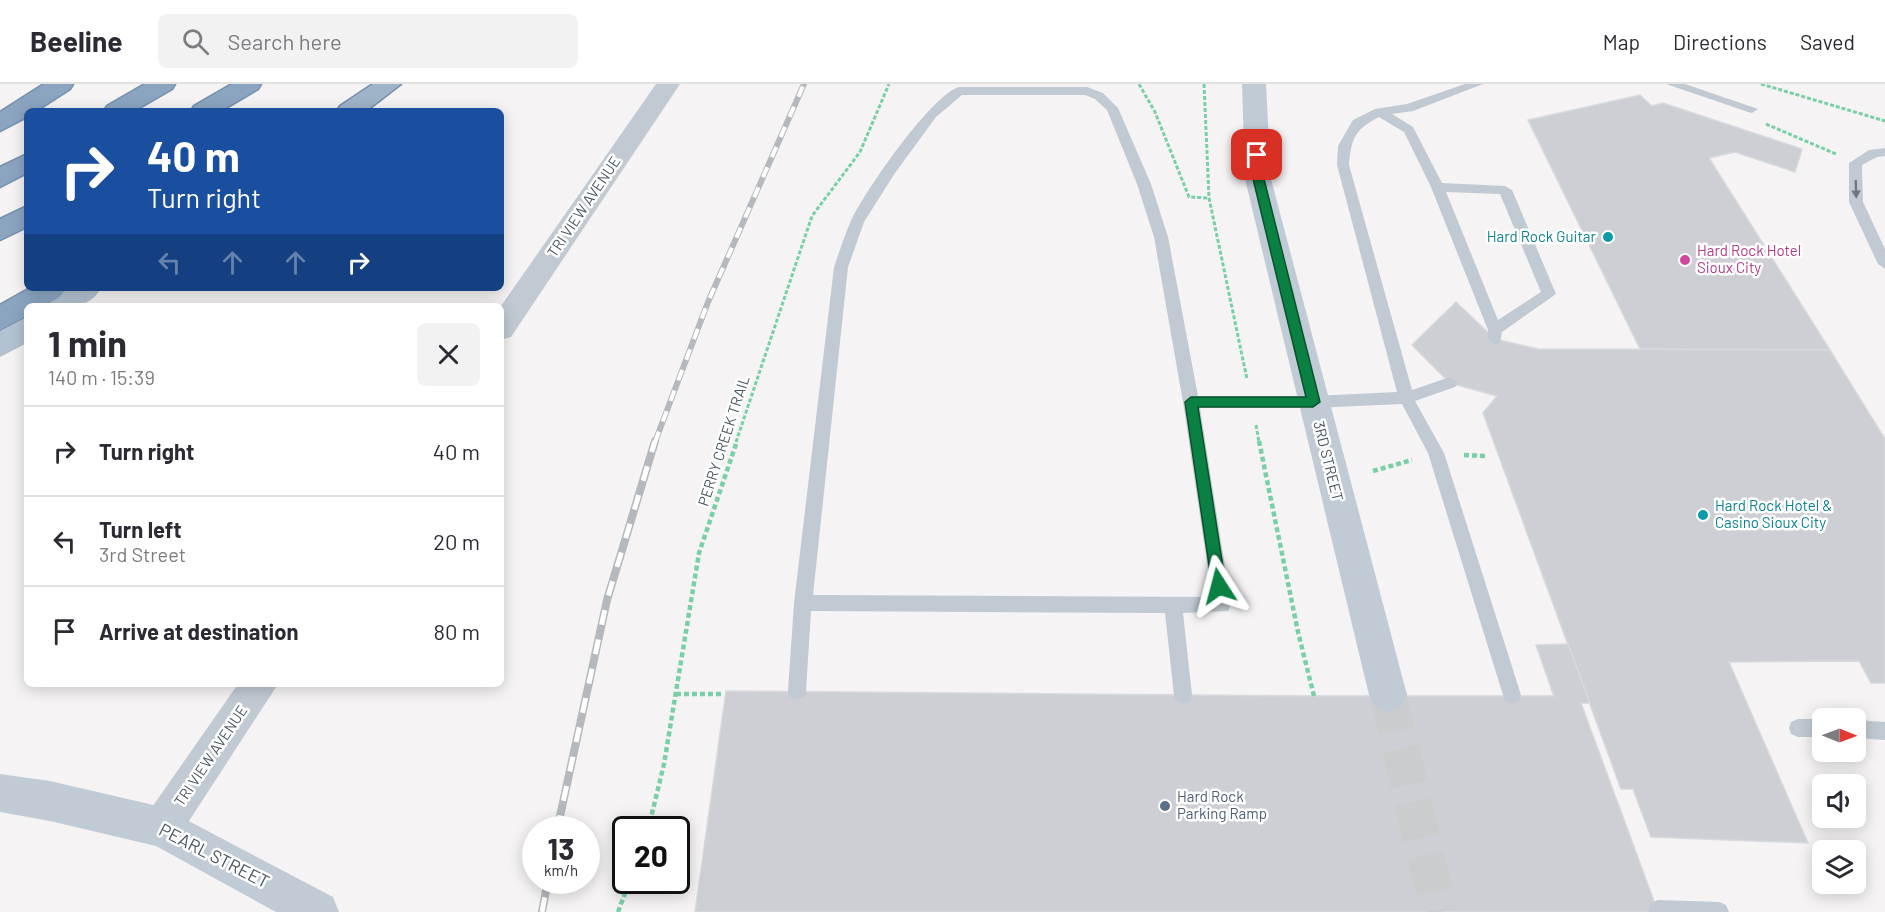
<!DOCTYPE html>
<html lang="en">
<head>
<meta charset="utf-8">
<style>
  body { margin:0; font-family:Barlow,sans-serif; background:#f2f2f3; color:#2b2b33; height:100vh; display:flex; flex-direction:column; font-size:22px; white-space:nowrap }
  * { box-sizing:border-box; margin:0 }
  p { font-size:20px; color:#7c7c81 }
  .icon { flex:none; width:33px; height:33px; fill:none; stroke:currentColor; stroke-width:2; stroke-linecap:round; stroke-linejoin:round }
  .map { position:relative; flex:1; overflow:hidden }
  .side { position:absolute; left:24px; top:219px; width:480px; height:384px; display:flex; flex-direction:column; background:#fff; border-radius:9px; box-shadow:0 3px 15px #0003 }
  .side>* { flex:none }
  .top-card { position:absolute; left:24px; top:24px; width:480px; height:183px; border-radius:9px; box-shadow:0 3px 15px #0003; background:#1a4fa0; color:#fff; overflow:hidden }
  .needle { width:39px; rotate:91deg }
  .tools { position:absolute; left:1812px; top:624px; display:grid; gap:12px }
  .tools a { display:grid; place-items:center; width:54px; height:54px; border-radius:9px; background:#fff; box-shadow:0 3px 15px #0003; font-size:30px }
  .speed { position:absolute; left:522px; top:732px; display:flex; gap:12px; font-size:30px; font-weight:700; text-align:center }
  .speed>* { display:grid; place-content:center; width:78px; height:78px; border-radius:50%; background:#fff; box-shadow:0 3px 15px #0003; line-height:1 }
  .speed small { font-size:15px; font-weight:400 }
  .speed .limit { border:3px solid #111; border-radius:9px; background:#fff; color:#111 }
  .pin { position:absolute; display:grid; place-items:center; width:51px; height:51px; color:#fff; margin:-26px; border-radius:12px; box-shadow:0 3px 9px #0006 }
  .me { position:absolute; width:66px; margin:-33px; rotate:351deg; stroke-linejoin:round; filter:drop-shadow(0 0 4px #0008) }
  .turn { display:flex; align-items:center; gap:21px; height:126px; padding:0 24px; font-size:27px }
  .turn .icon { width:78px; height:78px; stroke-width:2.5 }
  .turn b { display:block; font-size:42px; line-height:51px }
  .lanes { display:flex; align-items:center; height:57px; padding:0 24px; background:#0003; justify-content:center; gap:30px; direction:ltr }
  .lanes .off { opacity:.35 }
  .round { display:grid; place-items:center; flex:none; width:63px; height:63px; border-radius:9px; background:#f2f2f3 }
  .overview { display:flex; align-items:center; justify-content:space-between; height:102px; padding:0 24px }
  h1 { font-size:36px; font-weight:700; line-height:45px }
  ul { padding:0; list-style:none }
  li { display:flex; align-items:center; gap:18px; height:90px; padding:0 24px; border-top:2px solid #e1e1e2 }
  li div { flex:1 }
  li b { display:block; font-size:22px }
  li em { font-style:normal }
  header { display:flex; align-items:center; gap:36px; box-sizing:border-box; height:84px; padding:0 30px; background:#fff; border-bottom:2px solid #e1e1e2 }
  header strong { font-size:28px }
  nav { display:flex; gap:33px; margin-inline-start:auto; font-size:21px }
  .search { width:420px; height:54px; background:#f2f2f3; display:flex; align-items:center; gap:15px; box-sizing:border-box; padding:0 21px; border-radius:9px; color:#7c7c81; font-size:22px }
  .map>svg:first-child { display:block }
  .building { fill:#cdcfd5; stroke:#d7d9de; stroke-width:1.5 }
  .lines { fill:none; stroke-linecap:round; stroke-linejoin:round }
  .secondary-tunnel { stroke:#caccce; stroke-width:37; stroke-dasharray:37 18; stroke-linecap:butt }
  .trunk-casing { stroke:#7690ad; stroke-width:3 }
  .motorway-casing { stroke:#7690ad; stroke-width:3 }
  .path-far1 { stroke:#7ad0a6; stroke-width:3; stroke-dasharray:4 2; stroke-linecap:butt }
  .path { stroke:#7ad0a6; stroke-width:4.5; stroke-dasharray:5 3; stroke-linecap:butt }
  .service { fill:#c1cad2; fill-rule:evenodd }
  .tertiary { fill:#c1cad2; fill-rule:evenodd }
  .secondary { fill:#c1cbd6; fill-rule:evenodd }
  .primary { fill:#b3c2d1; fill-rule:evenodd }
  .trunk { fill:#9fb4c9; fill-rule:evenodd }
  .motorway { fill:#8ba5c1; fill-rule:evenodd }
  .rail-far1-casing { stroke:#b5b8bd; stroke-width:6 }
  .rail-casing { stroke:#b5b8bd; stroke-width:8 }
  .rail-far1 { stroke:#fff; stroke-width:4; stroke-dasharray:11; stroke-linecap:butt }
  .rail { stroke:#fff; stroke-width:5; stroke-dasharray:15; stroke-linecap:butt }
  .oneway { fill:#6e7983 }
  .route { fill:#0b8043; stroke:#07532c; stroke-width:1.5 }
  .culture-dot { fill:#0f9aa8; stroke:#fff; stroke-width:2 }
  .hotel-dot { fill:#d1479c; stroke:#fff; stroke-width:2 }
  .service-dot { fill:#5c6f8a; stroke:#fff; stroke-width:2 }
  .labels { text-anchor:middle; stroke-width:5; stroke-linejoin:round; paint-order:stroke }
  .street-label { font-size:15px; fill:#4a5661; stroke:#fff }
  .culture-label { font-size:15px; fill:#0d838f; stroke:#fff; text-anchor:end }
  .hotel-label { font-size:15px; fill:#b23c85; stroke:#fff; text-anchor:start }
  .service-label { font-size:15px; fill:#4e5e75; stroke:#fff; text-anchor:start }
  .near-street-label { font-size:18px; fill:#4a5661; stroke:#fff }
</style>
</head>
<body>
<header>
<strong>Beeline</strong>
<div class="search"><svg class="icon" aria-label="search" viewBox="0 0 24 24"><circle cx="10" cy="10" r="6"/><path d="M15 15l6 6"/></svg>Search here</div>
<nav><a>Map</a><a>Directions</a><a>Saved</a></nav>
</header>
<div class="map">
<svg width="1885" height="828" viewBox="0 0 1885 828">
  <rect width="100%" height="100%" fill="#f5f3f3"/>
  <g class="building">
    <path d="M1640 11 1652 22 1663 19 1802 65 1795 88 1735 68 1709 74 1830 266 1640 265 1528 36Z"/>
    <path d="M1456 218 1495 255 1538 265 1830 266 1885 355V599H1871L1859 577 1729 578 1808 759 1651 753 1633 705H1621L1483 329 1497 312 1450 299 1412 261Z"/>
    <path d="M1568 560 1590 619H1581L1658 828H695L726 607 1314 612H1554L1536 561Z"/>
  </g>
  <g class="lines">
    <path class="secondary-tunnel" d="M1388 611 1439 828"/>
    <defs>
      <path id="trunk" d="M373 0H401L366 27H337L340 22Z"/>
      <g id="motorway">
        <path d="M44 0H73L70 5 36 27H27V33L0 47V28Z"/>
        <path d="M145 0H175L172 5 134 27H104L107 22Z"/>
        <path d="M232 0H261L258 5 221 27H191L194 22Z"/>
        <path d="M27 70V89L0 103V83Z"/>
        <path d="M27 122V143L0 156V135Z"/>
        <path d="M30 204H66C58 219 43 222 27 222V232L0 246V221Z"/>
      </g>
    </defs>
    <use href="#trunk" class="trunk-casing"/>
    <use href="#motorway" class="motorway-casing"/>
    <g class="path-far1">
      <path d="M1139 0 1155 28 1189 113 1209 114"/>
      <path d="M1204 0 1209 114 1247 295"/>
      <path d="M1761 0 1885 37"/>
      <path d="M1766 40 1836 70"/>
      <path d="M1256 341 1259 358"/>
      <path d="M736 358 812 132 860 68 889 0"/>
    </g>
    <g class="path">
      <path d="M1259 357 1298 548 1314 612"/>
      <path d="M1464 371 1485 372"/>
      <path d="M1373 387 1412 376"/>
      <path d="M676 610H722"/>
      <path d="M648 746 664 680 699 469 737 357"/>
      <path d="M618 828 630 796"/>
    </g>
    <g class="service">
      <path d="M1465 0H1483L1413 27 1392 30 1413 43 1442 99 1505 102 1512 106 1556 210 1502 248 1500 259 1495 261 1488 255V246L1431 103 1404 48 1379 33C1355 45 1351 55 1349 81L1412 306 1450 293 1458 299 1455 303 1415 317 1444 369 1521 611 1519 617 1512 620 1505 617 1503 611 1428 369 1402 320 1313 324H1200L1231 521 1228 527 1183 529 1192 611 1190 617 1183 620 1176 617 1174 611 1165 529 811 527 806 607 804 613 797 616 790 613 788 607 794 519 834 183C839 169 844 153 850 139 862 111 931 11 959 3H1087L1103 9 1118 24 1151 100 1168 153 1198 312H1313L1397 308 1337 81 1338 62 1353 36 1375 25 1407 20ZM962 11H1085L1095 15 1107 26 1137 100 1154 153 1183 318 1212 513 813 511 848 183 864 138 895 89 936 33ZM1446 108 1500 110 1541 208 1498 236Z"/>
      <path d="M1666 0H1685L1758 25 1752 29 1748 28Z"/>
      <path d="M1885 64V72L1877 73 1862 81 1863 118 1885 165V185L1878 180 1849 118V79L1869 66Z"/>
      <path d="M1798 635H1822V653H1798L1791 650 1789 644 1791 638Z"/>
      <path d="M1856 636 1885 638V656L1856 654Z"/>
      <path d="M1658 816 1719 818 1726 821 1729 828H1648L1651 819Z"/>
    </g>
    <g class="tertiary">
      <path d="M656 0H680L511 253 501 256V222Z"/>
      <path d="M238 600H278L176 757 162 763 148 757 142 743 148 729Z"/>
    </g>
    <g class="secondary">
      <path d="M1242 0H1266L1271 95 1407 611 1401 623 1388 628 1375 623 1369 611 1245 95Z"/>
      <path d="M0 690 50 697 162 723 333 813 339 828H276L156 762 50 737 0 728Z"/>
    </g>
    <g class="primary">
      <path d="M66 204H101C89 226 67 222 46 222L50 215Z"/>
      <path d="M27 233V259L0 273V247Z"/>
    </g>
    <use href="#trunk" class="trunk"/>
    <use href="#motorway" class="motorway"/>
    <defs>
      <path id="rail-far1" d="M655 358 708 218 804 0"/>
      <g id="rail">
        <path d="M557 746 607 516 655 357"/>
        <path d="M542 828 548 796"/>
      </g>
    </defs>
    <use href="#rail-far1" class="rail-far1-casing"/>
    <use href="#rail" class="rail-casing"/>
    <use href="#rail-far1" class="rail-far1"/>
    <use href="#rail" class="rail"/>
  </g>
  <defs><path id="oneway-solid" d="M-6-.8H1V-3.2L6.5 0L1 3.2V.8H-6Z" transform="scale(1.5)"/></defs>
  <use class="oneway" href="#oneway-solid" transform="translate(1856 105) rotate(88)"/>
  <path class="route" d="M1257 68 1263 71 1264 95 1320 318 1313 323H1198L1226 502 1219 509 1212 502 1185 318 1191 313H1306L1253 95 1252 71Z"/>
  <g class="culture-dot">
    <circle cx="1608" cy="153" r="6"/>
    <circle cx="1703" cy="431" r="6"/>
  </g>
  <circle class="hotel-dot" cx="1685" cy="176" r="6"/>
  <circle class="service-dot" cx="1165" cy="722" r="6"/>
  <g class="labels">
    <g class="street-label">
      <text transform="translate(584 123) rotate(-56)" y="5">TRI VIEW AVENUE</text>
      <text transform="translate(724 357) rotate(-72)" y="5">PERRY CREEK TRAIL</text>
      <text transform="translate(1328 377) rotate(76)" y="5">3RD STREET</text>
      <text transform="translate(211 672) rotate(-56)" y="5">TRI VIEW AVENUE</text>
    </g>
    <g class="culture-label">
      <text x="1596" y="158">Hard Rock Guitar</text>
      <text x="1715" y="427" text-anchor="start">Hard Rock Hotel &amp;<tspan x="1715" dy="17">Casino Sioux City</tspan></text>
    </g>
    <g class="hotel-label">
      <text x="1697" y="172">Hard Rock Hotel<tspan x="1697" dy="17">Sioux City</tspan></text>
    </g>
    <g class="service-label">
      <text x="1177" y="718">Hard Rock<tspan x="1177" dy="17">Parking Ramp</tspan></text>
    </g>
    <g class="near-street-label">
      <text transform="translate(214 772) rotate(27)" y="6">PEARL STREET</text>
    </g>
  </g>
</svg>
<div class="tools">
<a><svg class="needle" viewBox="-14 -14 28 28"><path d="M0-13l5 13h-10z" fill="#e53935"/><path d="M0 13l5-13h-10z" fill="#7c7c81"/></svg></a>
<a><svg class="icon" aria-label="sound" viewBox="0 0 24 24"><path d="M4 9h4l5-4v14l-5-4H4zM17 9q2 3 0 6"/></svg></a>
<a><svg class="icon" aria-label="layers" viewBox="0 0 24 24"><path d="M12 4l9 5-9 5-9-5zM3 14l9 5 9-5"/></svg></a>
</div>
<div class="speed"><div>13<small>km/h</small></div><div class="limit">20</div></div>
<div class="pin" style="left:1257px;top:71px;background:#d93025"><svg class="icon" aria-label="arrive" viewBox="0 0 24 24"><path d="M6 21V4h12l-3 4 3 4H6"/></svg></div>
<svg class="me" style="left:1219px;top:502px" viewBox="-20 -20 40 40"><path d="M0-17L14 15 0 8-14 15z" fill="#0b8043" stroke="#fff" stroke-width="4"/></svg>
<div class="top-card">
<div class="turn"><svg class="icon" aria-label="right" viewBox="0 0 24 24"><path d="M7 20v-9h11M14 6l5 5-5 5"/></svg><div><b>40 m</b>Turn right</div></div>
<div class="lanes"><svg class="icon off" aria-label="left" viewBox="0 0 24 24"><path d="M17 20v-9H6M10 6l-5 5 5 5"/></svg><svg class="icon off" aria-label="ahead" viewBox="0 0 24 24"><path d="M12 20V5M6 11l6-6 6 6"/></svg><svg class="icon off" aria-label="ahead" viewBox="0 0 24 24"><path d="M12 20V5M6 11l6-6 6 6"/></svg><svg class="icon" aria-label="right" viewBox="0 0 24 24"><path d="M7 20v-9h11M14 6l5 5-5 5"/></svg></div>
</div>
<section class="side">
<div class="overview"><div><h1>1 min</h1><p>140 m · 15:39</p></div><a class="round"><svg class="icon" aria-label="close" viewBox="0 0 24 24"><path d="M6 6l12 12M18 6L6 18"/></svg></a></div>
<ul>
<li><svg class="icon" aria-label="right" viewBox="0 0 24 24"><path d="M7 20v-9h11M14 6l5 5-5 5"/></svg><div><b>Turn right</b></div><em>40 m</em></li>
<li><svg class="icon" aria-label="left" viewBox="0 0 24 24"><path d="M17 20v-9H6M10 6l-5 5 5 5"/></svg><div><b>Turn left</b><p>3rd Street</p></div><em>20 m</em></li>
<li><svg class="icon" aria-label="arrive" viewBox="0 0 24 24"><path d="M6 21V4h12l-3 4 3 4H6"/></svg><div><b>Arrive at destination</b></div><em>80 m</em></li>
</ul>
</section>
</div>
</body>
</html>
